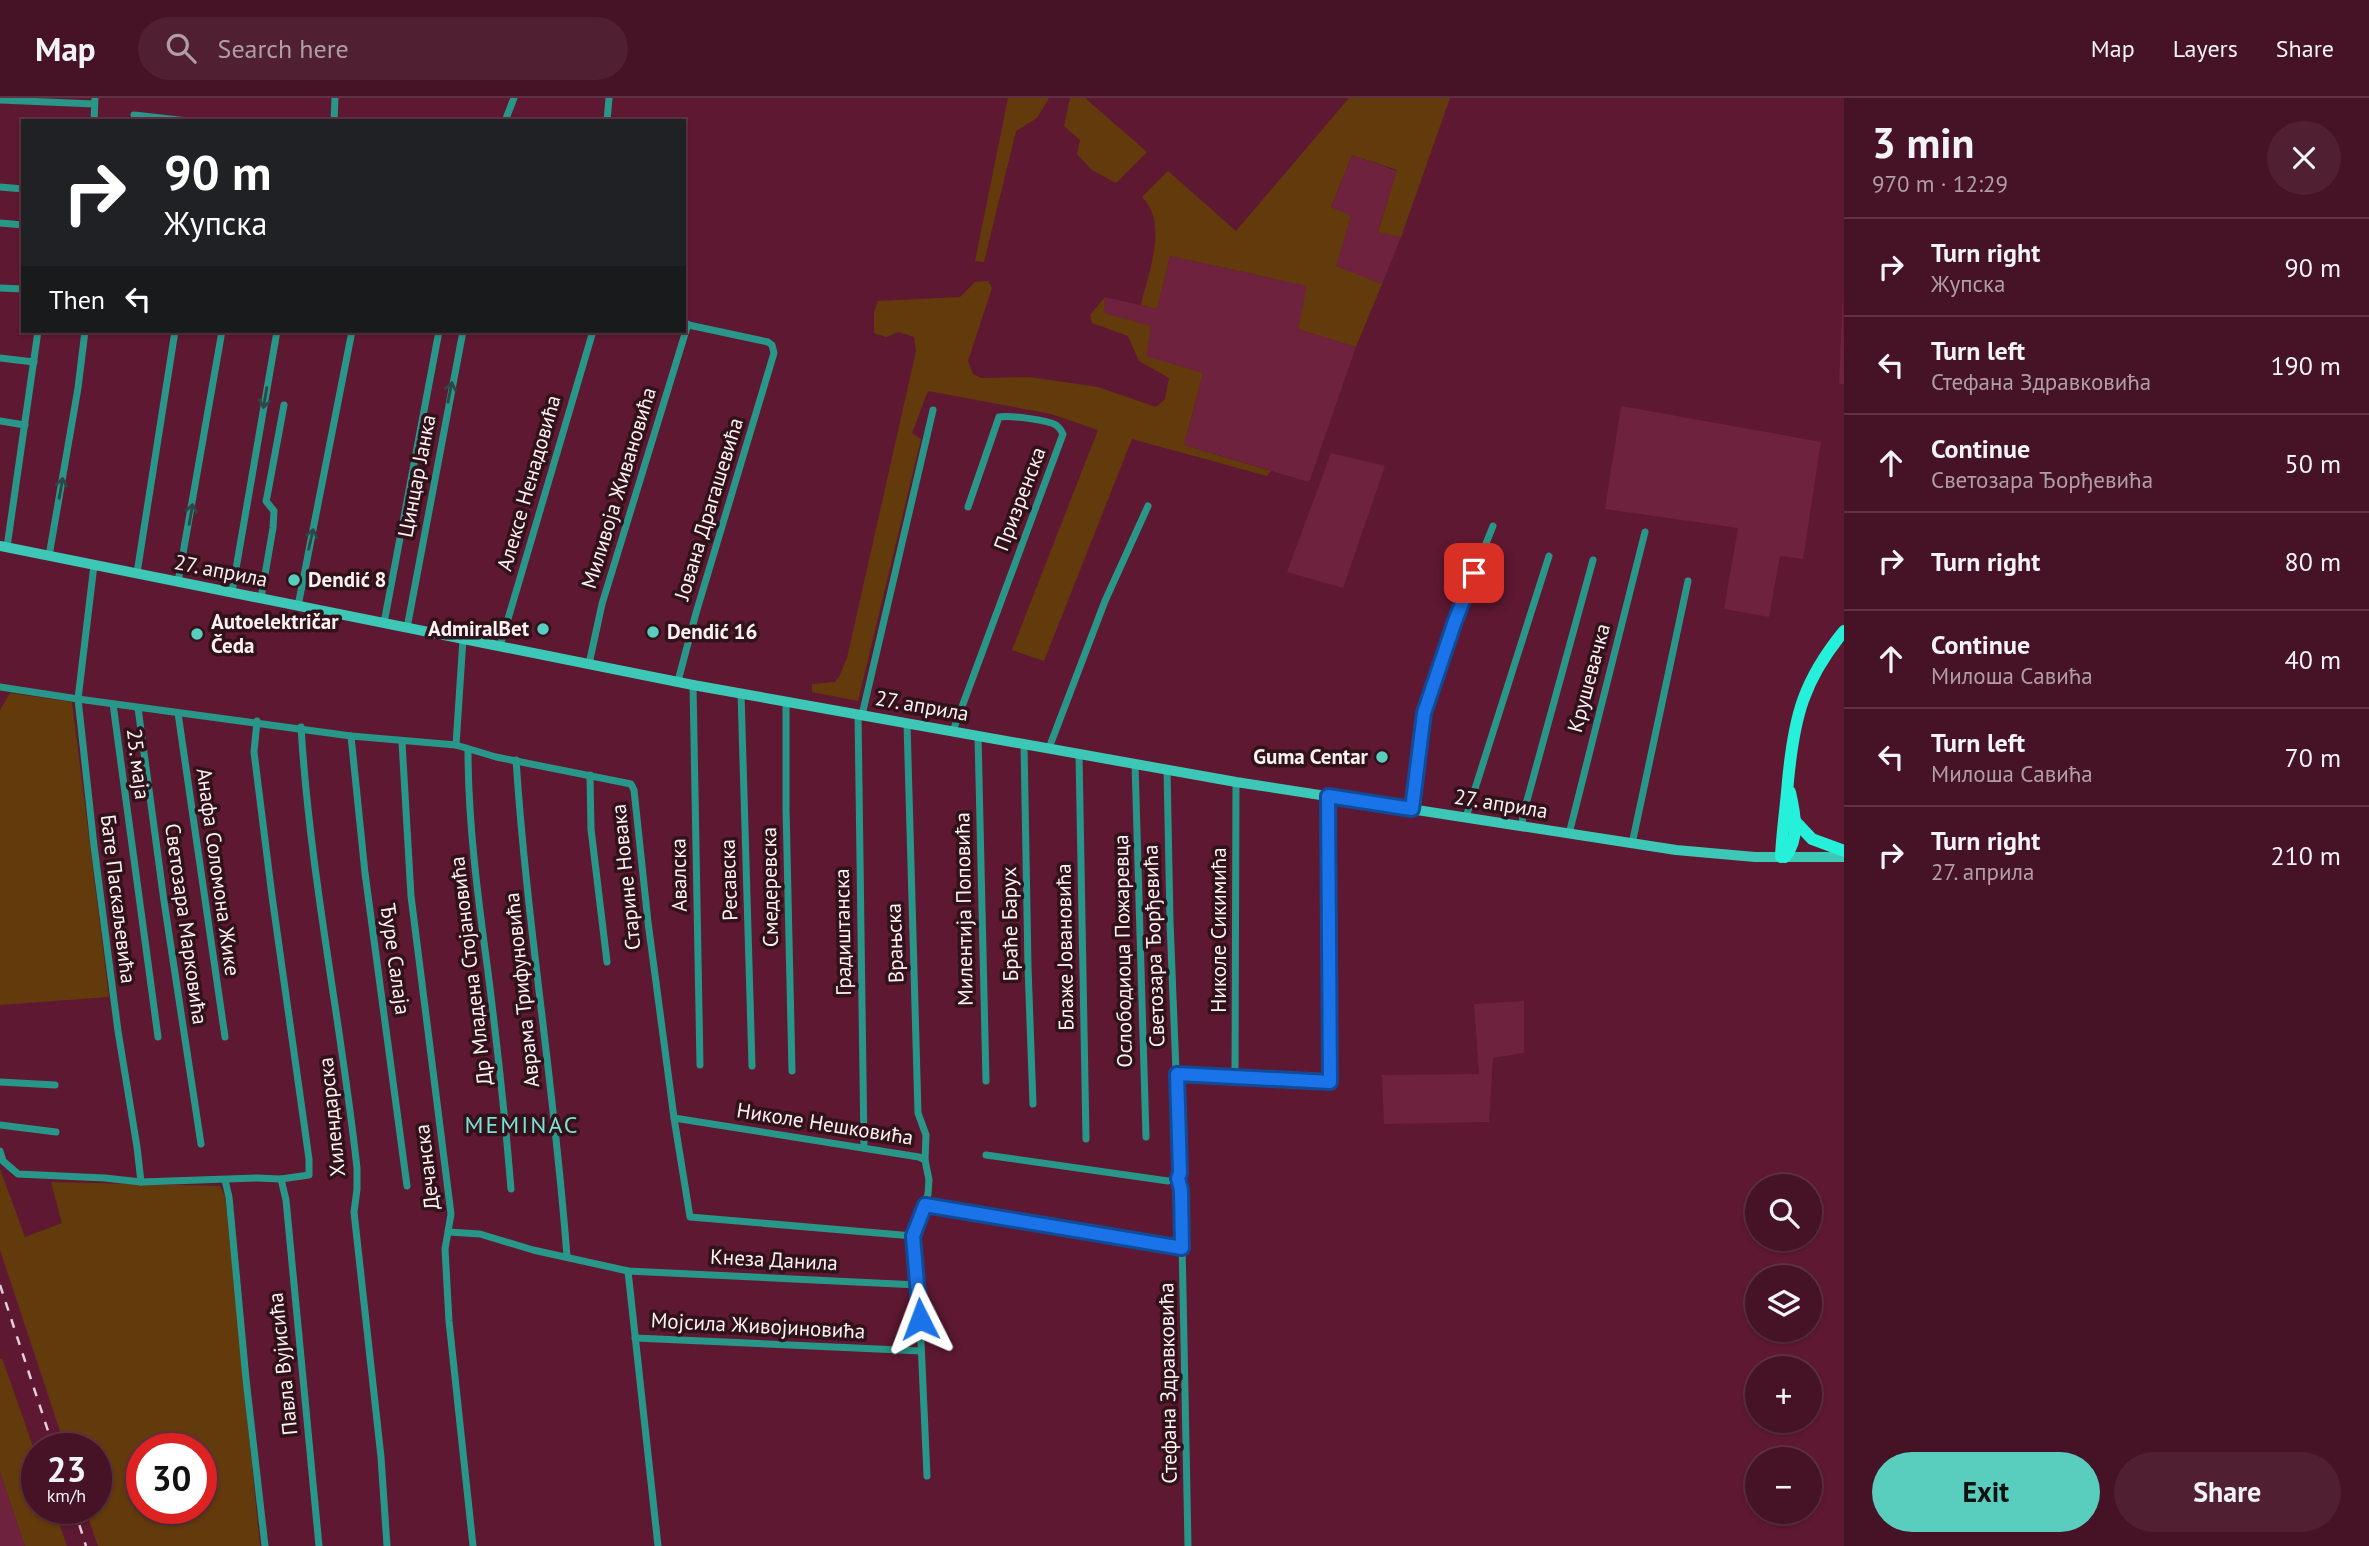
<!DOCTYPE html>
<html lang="en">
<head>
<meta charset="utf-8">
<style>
  body { margin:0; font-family:"PT Sans",sans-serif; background:#502032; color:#f1f3f6; height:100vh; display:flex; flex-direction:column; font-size:26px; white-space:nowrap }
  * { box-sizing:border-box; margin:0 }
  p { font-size:23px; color:#b09ea7 }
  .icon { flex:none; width:38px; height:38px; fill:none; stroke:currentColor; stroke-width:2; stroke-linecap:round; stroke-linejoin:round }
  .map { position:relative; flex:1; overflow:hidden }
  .sheet { display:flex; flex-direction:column; background:#461225; width:525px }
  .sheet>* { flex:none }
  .top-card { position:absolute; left:21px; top:21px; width:665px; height:214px; border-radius:0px; box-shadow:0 2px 5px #0004,0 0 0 2px #5e3242; background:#202124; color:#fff; overflow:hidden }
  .fabs { position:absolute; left:1745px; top:1076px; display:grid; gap:14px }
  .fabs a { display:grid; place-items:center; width:77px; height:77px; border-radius:50%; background:#461225; box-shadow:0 2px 5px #0004,0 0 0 2px #5e3242; font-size:35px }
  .speed { position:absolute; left:21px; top:1335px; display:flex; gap:14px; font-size:35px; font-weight:700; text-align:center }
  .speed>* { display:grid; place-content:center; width:91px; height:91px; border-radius:50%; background:#461225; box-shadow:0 2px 5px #0004,0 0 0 2px #5e3242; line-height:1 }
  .speed small { font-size:18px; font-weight:400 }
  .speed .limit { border:10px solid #d22; background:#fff; color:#111 }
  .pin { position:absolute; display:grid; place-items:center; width:60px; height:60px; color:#fff; margin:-30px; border-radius:14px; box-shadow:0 4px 10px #0006 }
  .me { position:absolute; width:77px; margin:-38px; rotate:357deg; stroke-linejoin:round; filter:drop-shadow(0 0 5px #0008) }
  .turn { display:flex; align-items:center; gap:24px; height:147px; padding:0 28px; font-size:32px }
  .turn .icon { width:91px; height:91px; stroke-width:2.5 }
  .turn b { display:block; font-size:49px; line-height:60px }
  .then { display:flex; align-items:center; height:66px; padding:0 28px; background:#0003; gap:14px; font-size:26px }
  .round { display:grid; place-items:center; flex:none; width:74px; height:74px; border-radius:37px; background:#502032 }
  .summary { display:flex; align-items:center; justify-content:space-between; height:119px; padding:0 28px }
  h1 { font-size:42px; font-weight:700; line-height:52px }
  .action { display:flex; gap:14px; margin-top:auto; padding:14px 28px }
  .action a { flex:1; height:80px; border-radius:42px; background:#59cebe; color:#111; font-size:28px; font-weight:700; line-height:80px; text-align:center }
  .action a+a { background:#502032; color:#f1f3f6 }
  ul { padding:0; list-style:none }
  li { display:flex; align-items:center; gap:21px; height:98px; padding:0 28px; border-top:2px solid #5e3242 }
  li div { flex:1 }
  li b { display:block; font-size:26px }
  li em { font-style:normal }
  header { display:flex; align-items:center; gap:42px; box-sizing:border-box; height:98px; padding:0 35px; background:#461225; border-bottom:2px solid #5e3242 }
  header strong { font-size:33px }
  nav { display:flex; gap:38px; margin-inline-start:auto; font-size:24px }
  .search { width:490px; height:63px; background:#502032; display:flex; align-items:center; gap:18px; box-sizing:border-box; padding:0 24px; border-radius:38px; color:#b09ea7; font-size:26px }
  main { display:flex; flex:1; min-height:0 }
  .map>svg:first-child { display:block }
  .built { fill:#6e223e }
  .green { fill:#633a0c; fill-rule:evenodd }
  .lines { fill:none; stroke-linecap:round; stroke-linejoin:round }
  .street { stroke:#289789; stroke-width:7 }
  .secondary { stroke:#3dc7b6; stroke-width:10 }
  .primary { stroke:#25f0da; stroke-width:12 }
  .rail { stroke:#e3d0d5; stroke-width:2.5; stroke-dasharray:9 9; stroke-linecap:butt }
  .oneway { stroke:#2d4747 }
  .route-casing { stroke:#114b97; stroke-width:18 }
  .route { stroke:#1a73e8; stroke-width:12 }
  .poi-dot { fill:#59cebe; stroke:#31121b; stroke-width:2.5 }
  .labels { text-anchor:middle; stroke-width:7; stroke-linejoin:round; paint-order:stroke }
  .street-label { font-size:21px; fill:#fcf2f4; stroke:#31121b }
  .poi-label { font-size:21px; font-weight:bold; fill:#fcf2f4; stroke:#31121b; text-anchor:start }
  .quarter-label { font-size:24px; letter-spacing:2px; fill:#7be3d3; stroke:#31121b }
</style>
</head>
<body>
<header>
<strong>Map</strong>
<div class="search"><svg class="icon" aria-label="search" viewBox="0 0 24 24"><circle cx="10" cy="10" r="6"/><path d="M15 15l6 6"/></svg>Search here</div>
<nav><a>Map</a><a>Layers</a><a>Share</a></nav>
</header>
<main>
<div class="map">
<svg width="1844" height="1448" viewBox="0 0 1844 1448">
  <rect width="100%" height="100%" fill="#5e1831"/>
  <g class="built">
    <path d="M1352 57 1397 73 1378 133 1401 139 1382 186 1335 168 1351 118 1331 110Z"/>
    <path d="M1170 158 1308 188 1298 231 1356 249 1309 384 1184 347 1203 275 1145 258 1151 228 1103 215 1105 199 1157 211Z"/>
    <path d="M1843 192 1844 286H1839Z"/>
    <path d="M1621 308 1821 344 1803 461 1780 458 1769 519 1724 511 1738 430 1605 411Z"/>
    <path d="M1331 355 1385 368 1343 490 1287 474Z"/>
    <path d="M1524 903V955L1493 960 1489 1024 1384 1026 1382 977 1479 976 1474 906Z"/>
    <path d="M0 1374 25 1448H0Z"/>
  </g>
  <g class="green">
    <path d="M1008 0H1049L1037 20 1016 33 984 164 975 163Z"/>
    <path d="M1070 0H1085L1147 54 1116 85 1092 72 1077 56 1080 42 1064 28Z"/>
    <path d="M1349 0H1450L1401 139 1378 134 1397 72 1352 57 1331 109 1351 118 1336 168 1382 186 1356 249 1298 231 1307 188 1170 158 1157 211 1141 207C1148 175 1169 126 1142 99L1168 73 1236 133Z"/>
    <path d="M988 183 992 190 968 263 973 276 981 280 1029 279 1098 289 1156 309 1165 301 1169 280 1139 263 1128 238 1092 225 1090 217 1105 199 1104 215 1151 228 1146 258 1203 275 1184 347 1271 373 1267 378 1132 341 1044 563 1012 552 1098 332 1051 316 928 293 912 335 921 341 858 603 812 594V586L835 584 839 579 847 560 916 253 914 239 899 234 886 239 874 235V214L878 203 960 199 975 184Z"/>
    <path d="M10 595 72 604 109 899 0 907V612Z"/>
    <path d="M0 1071 25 1139 62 1125 51 1084 220 1088 225 1098 260 1448H98L85 1411 96 1410V1351H66L0 1152ZM142 1351H201V1410H142Z"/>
    <path d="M2 1260 37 1360V1410L54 1411 67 1448H25L0 1374V1261Z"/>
  </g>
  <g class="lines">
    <g class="street">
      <path d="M0 2 94 6"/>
      <path d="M134 17 188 23"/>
      <path d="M94 23 95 0"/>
      <path d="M334 23 335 0"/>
      <path d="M505 23 514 0"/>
      <path d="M607 23 609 0"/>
      <path d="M0 89 23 91"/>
      <path d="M0 125 23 127"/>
      <path d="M0 190 23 191"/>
      <path d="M0 260 34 264"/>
      <path d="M0 323 25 327"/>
      <path d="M7 449 38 233"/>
      <path d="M49 458 78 290 85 233"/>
      <path d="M94 467 78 601 351 638 456 647 496 659 631 686 634 692 648 824 674 1020 690 1119 913 1138"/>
      <path d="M137 475 175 233"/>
      <path d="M178 484 222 233"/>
      <path d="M232 494 277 233"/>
      <path d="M261 500 273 430 274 413 266 403 267 399 284 307"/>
      <path d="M298 508 352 233"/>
      <path d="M384 525 439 233"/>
      <path d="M407 530 463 233"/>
      <path d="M500 548 593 233"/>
      <path d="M589 566 602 506 688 226"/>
      <path d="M678 583 696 515 774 255 772 247 768 244 684 226"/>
      <path d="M693 587 700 967"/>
      <path d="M0 589 78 601 94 748 118 933 137 1049 141 1084"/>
      <path d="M741 595 752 968"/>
      <path d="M786 603V710L792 973"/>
      <path d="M113 606 158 939"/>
      <path d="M138 610 164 803 201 1046"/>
      <path d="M178 615 225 939"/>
      <path d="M858 616 864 1050"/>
      <path d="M862 617 933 312"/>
      <path d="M907 625 918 1015 926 1037 925 1062"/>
      <path d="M301 629C310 777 341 923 357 1070V1091L354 1114 381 1359 387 1448"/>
      <path d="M953 633 1063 336C1061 332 1060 330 1056 327 1047 322 1010 317 999 319L968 409"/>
      <path d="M351 638 365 775 407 1088"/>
      <path d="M978 638 986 983"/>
      <path d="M402 644 411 798 451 1116 445 1151 449 1223 473 1448"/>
      <path d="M1024 646 1028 869 1033 1006"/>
      <path d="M456 647 463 541"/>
      <path d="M1049 650 1105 503 1148 408"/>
      <path d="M468 651C468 725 478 800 488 874 497 946 505 1018 511 1091"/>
      <path d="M1079 656 1086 1041"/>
      <path d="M516 662C527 828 555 993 567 1159"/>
      <path d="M1135 666 1146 1039"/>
      <path d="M590 677 591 731 607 864"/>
      <path d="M1412 711 1424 616 1455 523 1493 428"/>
      <path d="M1466 719 1549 458"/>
      <path d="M1522 728 1523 717 1593 462"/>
      <path d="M1569 736 1645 434"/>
      <path d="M1632 746 1688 483"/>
      <path d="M1177 976 1330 984 1328 698"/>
      <path d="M1235 980 1236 684"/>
      <path d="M0 984 55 987"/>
      <path d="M674 1020 919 1059 925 1062 929 1082 928 1096 913 1138 920 1221 927 1378"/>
      <path d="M0 1027 56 1034"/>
      <path d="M0 1053 3 1063 18 1076 105 1080 141 1084 257 1080 281 1081 309 1077V1061L272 798 254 654 257 623"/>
      <path d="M986 1057 1168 1083 1178 1080 1180 1075 1170 823 1167 671"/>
      <path d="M1178 1080 1181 1092 1188 1448"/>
      <path d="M281 1081 286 1102 319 1448"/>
      <path d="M225 1082 229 1099 246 1281 265 1448"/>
      <path d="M925 1107 1182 1150"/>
      <path d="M449 1134 480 1136 533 1152 628 1173 918 1187"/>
      <path d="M628 1173 658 1448"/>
      <path d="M635 1240 921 1253"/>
    </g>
    <path class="secondary" d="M0 448 693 587 1236 684 1676 752 1755 759H1844"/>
    <g class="primary">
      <path d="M1795 723 1812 741 1844 753"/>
      <path d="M1781 759C1782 734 1786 709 1788 683 1794 619 1803 583 1844 533"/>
      <path d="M1785 759C1800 741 1795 716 1790 694"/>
    </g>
    <g class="rail">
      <path d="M0 1187 54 1351"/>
      <path d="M74 1410 86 1448"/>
    </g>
  </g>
  <defs><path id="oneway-shaft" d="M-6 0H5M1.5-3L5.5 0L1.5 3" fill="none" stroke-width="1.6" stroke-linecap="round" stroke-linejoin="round" transform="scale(1.75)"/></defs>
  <g class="oneway">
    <use href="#oneway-shaft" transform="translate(450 294) rotate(-79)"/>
    <use href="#oneway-shaft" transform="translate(265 300) rotate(100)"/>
    <use href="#oneway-shaft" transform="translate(61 390) rotate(-80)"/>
    <use href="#oneway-shaft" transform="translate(191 416) rotate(-80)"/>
    <use href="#oneway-shaft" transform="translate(311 441) rotate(-77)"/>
  </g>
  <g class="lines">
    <defs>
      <path id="route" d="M920 1221 913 1138 925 1107 1182 1150 1181 1092 1178 1080 1180 1075 1177 976 1330 984 1328 698 1412 711 1424 615 1455 523 1474 475"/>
    </defs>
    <use href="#route" class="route-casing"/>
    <use href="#route" class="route"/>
  </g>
  <g class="poi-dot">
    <circle cx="294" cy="482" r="7"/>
    <circle cx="543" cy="531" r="7"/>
    <circle cx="653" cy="534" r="7"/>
    <circle cx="197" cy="536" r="7"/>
    <circle cx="1382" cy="659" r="7"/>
  </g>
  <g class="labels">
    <g class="street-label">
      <text transform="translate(417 378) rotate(-79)" y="7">Цинцар Јанка</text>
      <text transform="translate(529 385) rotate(-74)" y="7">Алексе Ненадовића</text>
      <text transform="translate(619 390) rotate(-73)" y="7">Миливоја Живановића</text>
      <text transform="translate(1020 401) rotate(-69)" y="7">Призренска</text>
      <text transform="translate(709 411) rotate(-73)" y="7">Јована Драгашевића</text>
      <text transform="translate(221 473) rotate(11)" y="7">27. априла</text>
      <text transform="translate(1589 580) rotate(-75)" y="7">Крушевачка</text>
      <text transform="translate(922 608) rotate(10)" y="7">27. априла</text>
      <text transform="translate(138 666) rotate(83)" y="7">25. маја</text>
      <text transform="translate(1501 706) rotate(9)" y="7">27. априла</text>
      <text transform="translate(218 774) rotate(82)" y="7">Анафа Соломона Жике</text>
      <text transform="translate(679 777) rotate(-91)" y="7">Авалска</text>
      <text transform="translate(626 779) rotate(-96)" y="7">Старине Новака</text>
      <text transform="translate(729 782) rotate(-92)" y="7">Ресавска</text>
      <text transform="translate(770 789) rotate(-91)" y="7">Смедеревска</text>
      <text transform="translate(118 801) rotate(83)" y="7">Бате Паскаљевића</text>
      <text transform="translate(964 811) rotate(-91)" y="7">Милентија Поповића</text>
      <text transform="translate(186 826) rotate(82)" y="7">Светозара Марковића</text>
      <text transform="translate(1010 826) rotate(-91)" y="7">Браће Барух</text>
      <text transform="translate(1219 832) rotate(-90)" y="7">Николе Сикимића</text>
      <text transform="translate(843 834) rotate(-91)" y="7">Градиштанска</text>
      <text transform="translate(895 845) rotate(-92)" y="7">Врањска</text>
      <text transform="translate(1154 848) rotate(-92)" y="7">Светозара Ђорђевића</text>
      <text transform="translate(1065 849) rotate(-91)" y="7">Блаже Јовановића</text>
      <text transform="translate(1123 853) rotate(-91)" y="7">Ослободиоца Пожаревца</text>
      <text transform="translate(395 861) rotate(82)" y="7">Ђуре Салаја</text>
      <text transform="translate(471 873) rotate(-97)" y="7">Др Младена Стојановића</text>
      <text transform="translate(522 892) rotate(-96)" y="7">Аврама Трифуновића</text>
      <text transform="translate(332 1019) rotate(-96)" y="7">Хилендарска</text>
      <text transform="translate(825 1026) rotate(9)" y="7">Николе Нешковића</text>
      <text transform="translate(427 1069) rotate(-97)" y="7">Дечанска</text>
      <text transform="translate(774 1162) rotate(3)" y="7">Кнеза Данила</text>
      <text transform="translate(758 1228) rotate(3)" y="7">Мојсила Живојиновића</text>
      <text transform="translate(283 1266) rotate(-96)" y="7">Павла Вујисића</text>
      <text transform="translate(1168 1285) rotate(-91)" y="7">Стефана Здравковића</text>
    </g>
    <g class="poi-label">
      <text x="308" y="489">Dendić 8</text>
      <text x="211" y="531">Autoelektričar<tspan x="211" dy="24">Čeda</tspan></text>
      <text x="529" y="538" text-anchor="end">AdmiralBet</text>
      <text x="667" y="541">Dendić 16</text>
      <text x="1368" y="666" text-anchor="end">Guma Centar</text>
    </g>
    <g class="quarter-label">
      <text x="522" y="1035">MEMINAC</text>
    </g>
  </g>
</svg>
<div class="fabs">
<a><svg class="icon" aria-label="search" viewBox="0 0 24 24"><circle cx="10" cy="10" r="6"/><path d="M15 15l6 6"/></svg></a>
<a><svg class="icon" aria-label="layers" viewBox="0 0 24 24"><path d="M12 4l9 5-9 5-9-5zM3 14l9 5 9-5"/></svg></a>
<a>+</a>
<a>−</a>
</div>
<div class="speed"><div>23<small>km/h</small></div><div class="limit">30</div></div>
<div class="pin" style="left:1474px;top:475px;background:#d93025"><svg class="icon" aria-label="arrive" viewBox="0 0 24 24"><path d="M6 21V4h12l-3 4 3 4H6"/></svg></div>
<svg class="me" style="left:920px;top:1221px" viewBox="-20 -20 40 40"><path d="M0-17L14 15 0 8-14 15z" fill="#1a73e8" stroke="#fff" stroke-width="4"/></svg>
<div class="top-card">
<div class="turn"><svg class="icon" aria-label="right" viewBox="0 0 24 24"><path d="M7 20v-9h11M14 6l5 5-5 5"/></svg><div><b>90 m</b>Жупска</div></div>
<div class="then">Then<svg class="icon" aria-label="left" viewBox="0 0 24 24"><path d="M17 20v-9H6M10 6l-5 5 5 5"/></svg></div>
</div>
</div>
<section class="sheet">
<div class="summary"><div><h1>3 min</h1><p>970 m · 12:29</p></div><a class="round"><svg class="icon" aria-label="close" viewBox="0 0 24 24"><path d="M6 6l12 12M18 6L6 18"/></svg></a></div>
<ul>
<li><svg class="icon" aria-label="right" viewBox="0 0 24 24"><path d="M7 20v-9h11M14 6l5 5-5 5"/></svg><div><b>Turn right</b><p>Жупска</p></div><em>90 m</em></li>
<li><svg class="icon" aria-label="left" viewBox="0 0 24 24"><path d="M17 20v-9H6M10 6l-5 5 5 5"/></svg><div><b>Turn left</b><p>Стефана Здравковића</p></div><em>190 m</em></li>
<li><svg class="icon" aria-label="ahead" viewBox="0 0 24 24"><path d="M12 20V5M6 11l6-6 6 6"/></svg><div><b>Continue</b><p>Светозара Ђорђевића</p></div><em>50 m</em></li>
<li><svg class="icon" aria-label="right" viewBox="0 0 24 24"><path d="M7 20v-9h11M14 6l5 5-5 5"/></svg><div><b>Turn right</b></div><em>80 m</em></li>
<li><svg class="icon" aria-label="ahead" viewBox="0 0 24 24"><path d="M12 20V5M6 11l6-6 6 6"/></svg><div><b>Continue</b><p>Милоша Савића</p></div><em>40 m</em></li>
<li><svg class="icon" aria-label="left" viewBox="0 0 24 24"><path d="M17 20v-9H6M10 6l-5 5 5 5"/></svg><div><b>Turn left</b><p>Милоша Савића</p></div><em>70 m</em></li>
<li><svg class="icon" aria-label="right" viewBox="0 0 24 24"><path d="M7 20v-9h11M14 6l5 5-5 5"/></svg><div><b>Turn right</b><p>27. априла</p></div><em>210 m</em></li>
</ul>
<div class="action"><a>Exit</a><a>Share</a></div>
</section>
</main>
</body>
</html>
